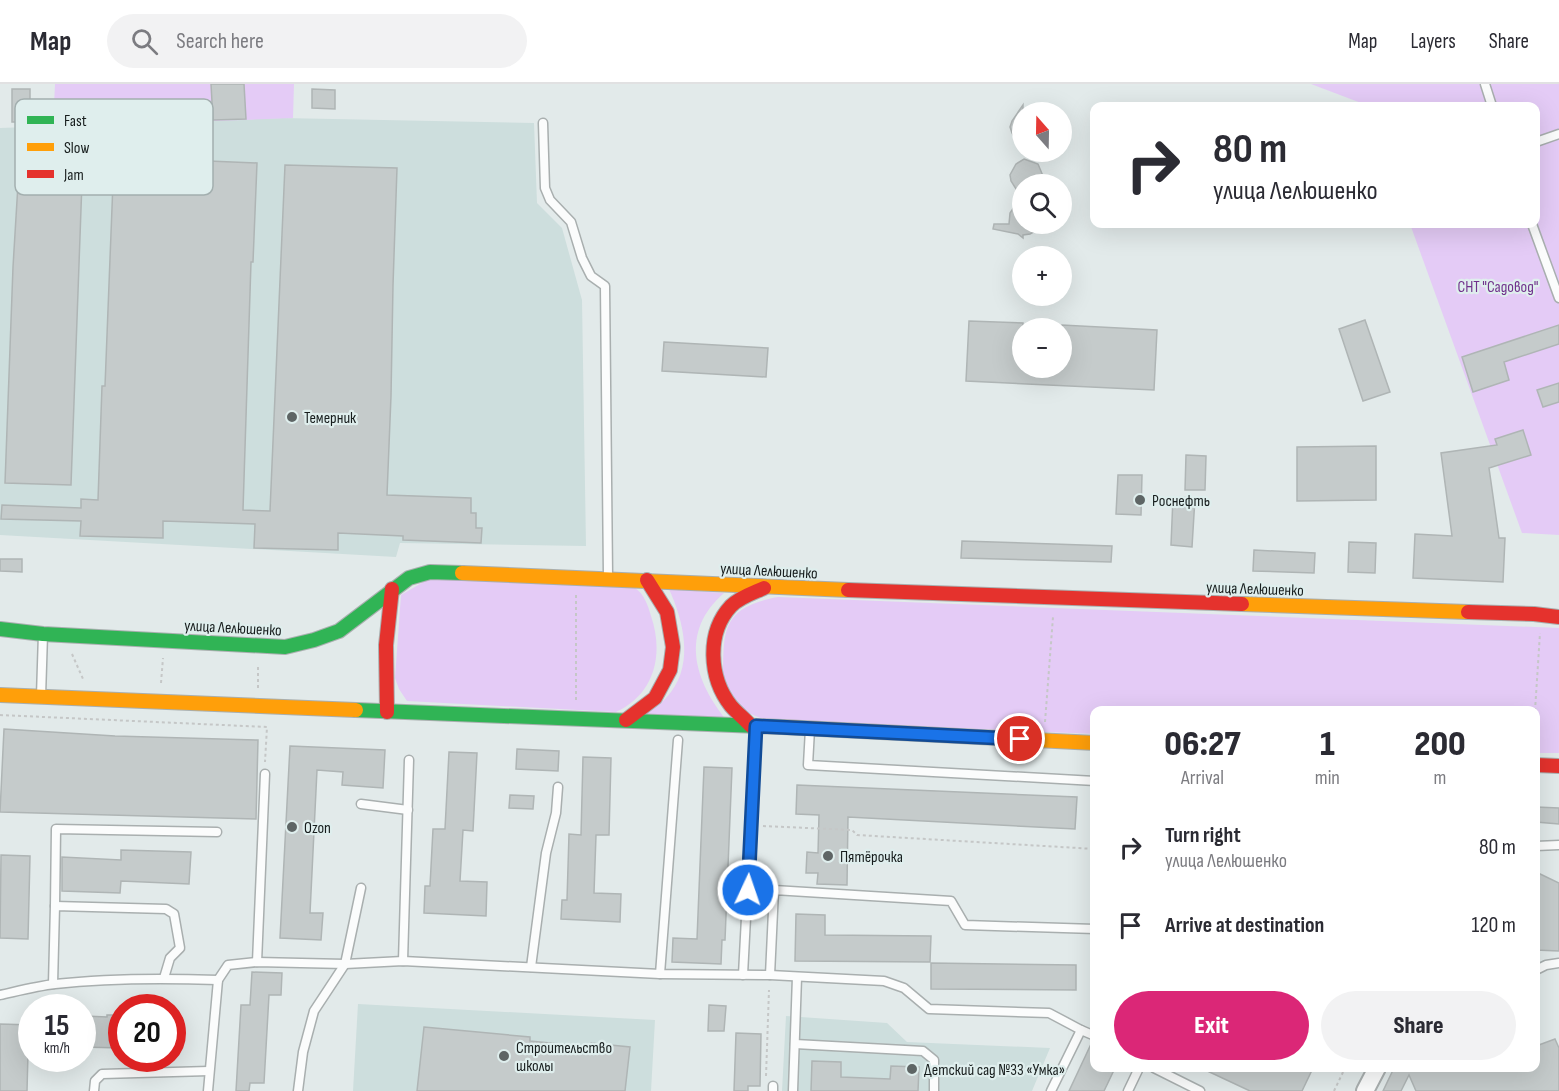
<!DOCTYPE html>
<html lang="en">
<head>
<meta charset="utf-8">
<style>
  body { margin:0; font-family:"Sofia Sans Condensed",sans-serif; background:#f2f2f3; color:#2b2b33; height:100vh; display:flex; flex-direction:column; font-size:22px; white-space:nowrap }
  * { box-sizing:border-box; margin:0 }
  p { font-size:20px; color:#7c7c81 }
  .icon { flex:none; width:33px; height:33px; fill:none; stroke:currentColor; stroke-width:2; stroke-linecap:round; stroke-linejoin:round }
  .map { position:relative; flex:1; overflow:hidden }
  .panel { position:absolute; left:1090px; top:622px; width:450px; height:366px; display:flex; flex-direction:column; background:#fff; border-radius:12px; box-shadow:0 6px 24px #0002 }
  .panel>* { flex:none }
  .banner { position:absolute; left:1090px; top:18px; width:450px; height:126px; border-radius:12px; box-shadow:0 6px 24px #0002; background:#fff; color:#2b2b33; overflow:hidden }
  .needle { width:39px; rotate:340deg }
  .controls { position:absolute; left:1012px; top:18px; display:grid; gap:12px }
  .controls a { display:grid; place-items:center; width:60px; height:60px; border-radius:50%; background:#fff; box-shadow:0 6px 24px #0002; font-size:30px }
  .speed { position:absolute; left:18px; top:910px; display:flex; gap:12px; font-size:30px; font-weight:700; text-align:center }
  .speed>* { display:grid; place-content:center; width:78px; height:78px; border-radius:50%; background:#fff; box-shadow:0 6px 24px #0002; line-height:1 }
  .speed small { font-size:15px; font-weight:400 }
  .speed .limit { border:9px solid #d22; background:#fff; color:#111 }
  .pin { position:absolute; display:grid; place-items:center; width:51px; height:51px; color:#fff; margin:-26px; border:3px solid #fff; border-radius:50%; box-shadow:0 2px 6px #0007 }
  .me { position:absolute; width:66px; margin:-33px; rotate:3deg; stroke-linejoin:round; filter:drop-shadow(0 0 4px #0008) }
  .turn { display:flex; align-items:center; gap:21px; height:126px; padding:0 24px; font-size:27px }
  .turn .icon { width:78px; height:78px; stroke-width:2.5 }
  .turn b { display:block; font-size:42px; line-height:51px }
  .eta { display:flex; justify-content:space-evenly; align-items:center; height:102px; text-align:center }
  .eta b { font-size:36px; font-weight:800; line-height:42px }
  .cta { display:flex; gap:12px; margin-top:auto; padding:12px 24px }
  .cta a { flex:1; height:69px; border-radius:36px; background:#db2777; color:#fff; font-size:24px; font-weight:800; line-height:69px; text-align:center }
  .cta a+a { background:#f2f2f3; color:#2b2b33 }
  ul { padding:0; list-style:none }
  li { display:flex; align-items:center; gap:18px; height:78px; padding:0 24px }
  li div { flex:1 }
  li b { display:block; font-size:22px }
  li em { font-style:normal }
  header { display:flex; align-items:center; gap:36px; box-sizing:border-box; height:84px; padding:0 30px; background:#fff; border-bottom:2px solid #e1e1e2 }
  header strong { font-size:28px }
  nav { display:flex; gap:33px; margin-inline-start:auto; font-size:21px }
  .search { width:420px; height:54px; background:#f2f2f3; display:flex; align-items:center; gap:15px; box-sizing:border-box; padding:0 21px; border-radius:33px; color:#7c7c81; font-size:22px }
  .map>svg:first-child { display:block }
  .built { fill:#cddedd }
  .green { fill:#e4cbf6 }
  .building { fill:#c5cbcb; stroke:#afb5b5; stroke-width:1.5 }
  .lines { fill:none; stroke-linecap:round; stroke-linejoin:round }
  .lane-casing { stroke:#a9afaf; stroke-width:11 }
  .street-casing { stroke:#a9afaf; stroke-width:20 }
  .fast-casing { stroke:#a9afaf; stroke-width:16 }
  .slow-casing { stroke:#a9afaf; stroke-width:16 }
  .jam-casing { stroke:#a9afaf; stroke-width:16 }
  .path { stroke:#c5c7c7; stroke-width:2; stroke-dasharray:3 3; stroke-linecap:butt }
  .lane { stroke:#fbfcfc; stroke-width:8 }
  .street { stroke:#fbfcfc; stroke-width:16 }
  .fast { stroke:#30b455; stroke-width:14 }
  .slow { stroke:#ff9f0a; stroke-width:14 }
  .jam { stroke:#e5322d; stroke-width:14 }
  .route-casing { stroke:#114b97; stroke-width:15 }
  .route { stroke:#1a73e8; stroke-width:10 }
  .poi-dot { fill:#5e6565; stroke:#dfeeed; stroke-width:2 }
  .labels { text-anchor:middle; stroke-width:4.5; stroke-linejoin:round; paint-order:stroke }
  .park-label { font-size:16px; fill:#70318c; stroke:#dfeeed }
  .poi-label { font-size:16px; fill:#171d1d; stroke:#dfeeed; text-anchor:start }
  .street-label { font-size:16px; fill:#171d1d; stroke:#dfeeed }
  .key { fill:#dfeeed; stroke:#a3afaf; stroke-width:1.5 }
  .key-label { font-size:16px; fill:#171d1d }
</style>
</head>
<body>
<header>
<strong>Map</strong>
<div class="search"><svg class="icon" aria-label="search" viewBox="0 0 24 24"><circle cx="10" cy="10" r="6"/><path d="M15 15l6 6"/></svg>Search here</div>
<nav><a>Map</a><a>Layers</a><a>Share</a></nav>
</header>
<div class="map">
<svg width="1559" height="1007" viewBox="0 0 1559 1007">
  <rect width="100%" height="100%" fill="#e2eaea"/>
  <g class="built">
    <path d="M282 34 534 39 537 119 562 144 582 216 586 462 400 459 396 473 0 451V44Z"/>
    <path d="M358 920 655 936 651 1007H353Z"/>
    <path d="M786 932 887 939 907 958 1050 964 1032 1007H782Z"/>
  </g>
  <g class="green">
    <path d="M55 0H294L293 34 53 43Z"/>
    <path d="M1311 0H1559V451L1522 449 1410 140H1536V22H1369Z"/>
    <path d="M432 493 635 504C644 510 648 521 651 532 664 570 655 610 616 628L407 617 399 605 395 594 401 511Z"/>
    <path d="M669 505 724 509C679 548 694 597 728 638L643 632C653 625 664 618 671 608 694 578 683 536 669 505Z"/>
    <path d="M778 513 1559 544V669H1536V627H1095V650L765 636 746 628 723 599C724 548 719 524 778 513Z"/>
  </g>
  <g class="building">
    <path d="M211 0H244L246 35 213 36Z"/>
    <rect x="12" y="5" width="18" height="33"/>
    <path d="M312 5 335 6V25L312 24Z"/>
    <path d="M1023 21V68L1012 49 1010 43 1012 37Z"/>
    <path d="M20 67 83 70 71 401 5 399 13 183Z"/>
    <path d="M114 73 257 79 253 178H251L243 426 270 427 285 81 397 84 393 201 391 312 387 411 471 414V429H476V444H482L481 459 403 456V452L338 449V466L254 464 255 440 163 437V454L80 452 81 437 1 435 2 421 81 424V415L98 416 102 302H105Z"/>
    <path d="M1024 75 1038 80 1043 92 1040 100H1023V140H1048L1030 150 1023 151V154L1018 150 993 145 994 140H1009L1010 129 1021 113 1011 97 1010 91 1016 80Z"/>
    <path d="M1365 236 1390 308 1363 317 1339 245Z"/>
    <path d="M969 237 1023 239V284H1062V241L1157 246 1154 306 966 297Z"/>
    <path d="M1559 241V260L1504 278 1509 296 1473 308 1462 273Z"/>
    <path d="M664 258 768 264 766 293 662 287Z"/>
    <path d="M1559 299V318L1543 323 1537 306Z"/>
    <path d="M1523 346 1531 371 1489 384 1499 454H1505L1503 498 1413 494 1415 450 1452 452 1441 369 1497 361 1495 355Z"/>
    <path d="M1376 362V416L1297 417V363Z"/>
    <path d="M1186 371 1206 372 1205 406H1185Z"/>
    <path d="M1118 391H1142L1141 431 1116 430Z"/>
    <path d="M1173 413 1195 414 1192 463 1171 461Z"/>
    <path d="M962 457 1112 462 1111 478 961 474Z"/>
    <path d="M1349 458 1376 459 1375 489 1348 488Z"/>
    <path d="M1254 466 1315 469 1314 489 1253 487Z"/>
    <path d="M0 475H22V488L0 487Z"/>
    <path d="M4 645 115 652 258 656 256 735 0 728Z"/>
    <path d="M290 662 385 666 383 704 342 701 343 688 317 686 310 829H323L321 856 280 854Z"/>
    <path d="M517 665 559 667 558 687 516 685Z"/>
    <path d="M449 668 477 669 473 747 463 746 460 797 487 798 486 832 424 829 425 802H430L433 745H445Z"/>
    <path d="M583 673 611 674 609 751H596L594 809 621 810 620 838 561 835 562 816H567L569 750 581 751Z"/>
    <path d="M704 683 732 684 725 856H722L721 880 672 878 673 854 697 855Z"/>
    <path d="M797 701 1077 713 1075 745 848 733 847 801 817 800 818 789H806L807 768 818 769 819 731 796 730Z"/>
    <path d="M510 711 534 712 533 725 509 724Z"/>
    <path d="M1536 723 1559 724V740L1536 738Z"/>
    <path d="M121 766 191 768 189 800 121 797 120 809 62 807V773L121 776Z"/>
    <path d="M1 771 30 772 28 855 0 854Z"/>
    <path d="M1536 788 1559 799V867L1536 866Z"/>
    <path d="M796 830 825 831V851L931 852 930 878 795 877Z"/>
    <path d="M931 879 1076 881V906L931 905Z"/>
    <path d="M252 888 282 889 281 911H269L264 999H250L249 1007H236L241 921H250Z"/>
    <path d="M709 921 726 922 724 947H708Z"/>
    <path d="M107 931H122V964L82 963 85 932 107 933Z"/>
    <path d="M0 940 32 941V969H28L27 1007H0Z"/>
    <path d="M424 943 530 953V957L591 963V959L630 963 625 1007H417Z"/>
    <path d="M736 949 761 950 760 1002H748V1007H734Z"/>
    <path d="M1555 955 1559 964V1007H1416L1409 991 1401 1007H1383L1394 984H1536V962Z"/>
    <path d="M1092 958H1095V984H1115L1104 1007H1069Z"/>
    <path d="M812 977 841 978V993L890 995 891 982 919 983 918 1007H811Z"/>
    <path d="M1201 984H1313L1302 1007H1250Z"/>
  </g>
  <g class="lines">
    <defs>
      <g id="lane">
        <path d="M1485 0 1492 22"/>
        <path d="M543 39 545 104 550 116 571 138 582 174 591 192 605 202 608 492"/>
        <path d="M1536 58 1559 50"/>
        <path d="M1532 140 1559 214"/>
        <path d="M41 612 43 550"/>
        <path d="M810 645 808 681 1095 697"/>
        <path d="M361 720 408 726"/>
        <path d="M1536 762 1559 761"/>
        <path d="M55 822 56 745 217 748"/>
        <path d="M403 877 409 676"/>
        <path d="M257 878 265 690"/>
        <path d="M531 883 546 769 556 729 558 703"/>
        <path d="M1536 886 1546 881 1559 879"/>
        <path d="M660 890 678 656"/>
        <path d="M743 891 756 643"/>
        <path d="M770 891 774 806 951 817 965 841 1095 845"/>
        <path d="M53 900 55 822 166 825 174 830 180 864 170 874 164 894"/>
        <path d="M0 911C18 907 37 902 55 900 109 894 163 894 218 896"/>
        <path d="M1081 946 1095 952"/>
        <path d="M795 960 923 967 934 976V1007"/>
        <path d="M1154 984 1200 1007"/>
        <path d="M94 1007 95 997 102 990 209 987"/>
        <path d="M208 1007 218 896 228 881 257 878 345 880 403 877 660 890 770 891 884 897 904 904 929 925 1049 929 1081 946 1051 1007"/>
        <path d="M298 1007 303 968 314 927 345 880 361 804"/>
        <path d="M773 1007V1002"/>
        <path d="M793 1007 797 893"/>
        <path d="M1128 1007 1139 984"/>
      </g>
      <path id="street" d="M1365 1007 1377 984"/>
      <g id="fast">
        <path d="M0 545 43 550 285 563 314 556 339 547 409 494 430 488 462 489"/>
        <path d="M356 626 782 643"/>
      </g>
      <g id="slow">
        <path d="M462 489 848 506"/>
        <path d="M1242 520 1468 528"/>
        <path d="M0 611 356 626"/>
        <path d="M782 643 1095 659"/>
      </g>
      <g id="jam">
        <path d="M848 506 1242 520"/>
        <path d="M1468 528 1534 530 1559 533"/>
        <path d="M387 628 386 561 392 505"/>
        <path d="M626 636 655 614 670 586 673 563 667 528 647 496"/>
        <path d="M751 642C745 635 737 629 731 622 709 594 706 549 731 522 740 513 753 509 764 504"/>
        <path d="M1536 681 1559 682"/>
      </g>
    </defs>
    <use href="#lane" class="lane-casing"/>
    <use href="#street" class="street-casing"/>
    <use href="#fast" class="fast-casing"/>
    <use href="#slow" class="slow-casing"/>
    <use href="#jam" class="jam-casing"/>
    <g class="path">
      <path d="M72 570 83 595"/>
      <path d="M161 599 163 574"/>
      <path d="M258 604V580"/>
      <path d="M576 616V511"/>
      <path d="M1535 627 1540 549"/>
      <path d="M0 631 267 643 265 678"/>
      <path d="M1045 638 1053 533"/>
      <path d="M763 742 852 746 857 751 1095 765"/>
      <path d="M766 992 769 906"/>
      <path d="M1334 1007 1345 984"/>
    </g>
    <use href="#lane" class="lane"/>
    <use href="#street" class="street"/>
    <use href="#fast" class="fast"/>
    <use href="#slow" class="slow"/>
    <use href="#jam" class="jam"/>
  </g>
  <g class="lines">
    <defs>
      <path id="route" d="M748 806 756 642 1020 655"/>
    </defs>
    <use href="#route" class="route-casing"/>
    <use href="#route" class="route"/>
  </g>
  <g class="poi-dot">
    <circle cx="292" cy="333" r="6"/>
    <circle cx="1140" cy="416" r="6"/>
    <circle cx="292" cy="743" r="6"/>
    <circle cx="828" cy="772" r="6"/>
    <circle cx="504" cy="972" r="6"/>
    <circle cx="912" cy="985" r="6"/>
  </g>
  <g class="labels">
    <g class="park-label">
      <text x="1498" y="208">СНТ "Садовод"</text>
    </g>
    <g class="poi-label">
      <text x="304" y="339">Темерник</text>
      <text x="1152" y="422">Роснефть</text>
      <text x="304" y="749">Ozon</text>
      <text x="840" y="778">Пятёрочка</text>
      <text x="516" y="969">Строительство<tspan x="516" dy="18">школы</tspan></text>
      <text x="924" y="991">Детский сад №33 «Умка»</text>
    </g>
    <g class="street-label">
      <text transform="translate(769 486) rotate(3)" y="6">улица Лелюшенко</text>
      <text transform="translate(1255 504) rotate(2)" y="6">улица Лелюшенко</text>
      <text transform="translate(233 543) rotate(3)" y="6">улица Лелюшенко</text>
    </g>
  </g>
  <rect x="15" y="15" width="198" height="96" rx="9" class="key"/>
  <rect x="27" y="32" width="27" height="8" fill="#30b455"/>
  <rect x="27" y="59" width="27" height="8" fill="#ff9f0a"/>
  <rect x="27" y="86" width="27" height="8" fill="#e5322d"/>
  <g class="key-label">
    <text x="64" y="42">Fast</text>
    <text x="64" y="69">Slow</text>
    <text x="64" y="96">Jam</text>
  </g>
</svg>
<div class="controls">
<a><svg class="needle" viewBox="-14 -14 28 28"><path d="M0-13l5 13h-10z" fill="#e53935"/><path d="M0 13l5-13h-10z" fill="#7c7c81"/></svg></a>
<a><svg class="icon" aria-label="search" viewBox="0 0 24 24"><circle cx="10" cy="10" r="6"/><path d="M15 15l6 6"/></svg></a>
<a>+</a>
<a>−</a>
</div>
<div class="speed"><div>15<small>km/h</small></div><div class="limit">20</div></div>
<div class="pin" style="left:1020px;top:655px;background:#d93025"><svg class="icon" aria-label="arrive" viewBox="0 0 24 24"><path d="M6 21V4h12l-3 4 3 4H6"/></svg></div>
<svg class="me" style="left:748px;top:806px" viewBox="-20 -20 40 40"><circle r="17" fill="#1a73e8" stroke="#fff" stroke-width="3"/><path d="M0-11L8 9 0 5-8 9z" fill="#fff"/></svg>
<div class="banner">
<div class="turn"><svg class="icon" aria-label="right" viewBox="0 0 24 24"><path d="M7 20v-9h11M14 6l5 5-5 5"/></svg><div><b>80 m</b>улица Лелюшенко</div></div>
</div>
<section class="panel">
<div class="eta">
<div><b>06:27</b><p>Arrival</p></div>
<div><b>1</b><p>min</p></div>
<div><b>200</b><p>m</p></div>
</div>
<ul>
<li><svg class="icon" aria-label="right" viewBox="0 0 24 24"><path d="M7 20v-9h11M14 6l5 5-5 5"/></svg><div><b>Turn right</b><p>улица Лелюшенко</p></div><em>80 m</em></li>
<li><svg class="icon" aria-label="arrive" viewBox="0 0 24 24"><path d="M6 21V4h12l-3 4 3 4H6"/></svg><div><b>Arrive at destination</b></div><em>120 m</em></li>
</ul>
<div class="cta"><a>Exit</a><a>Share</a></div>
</section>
</div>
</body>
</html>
